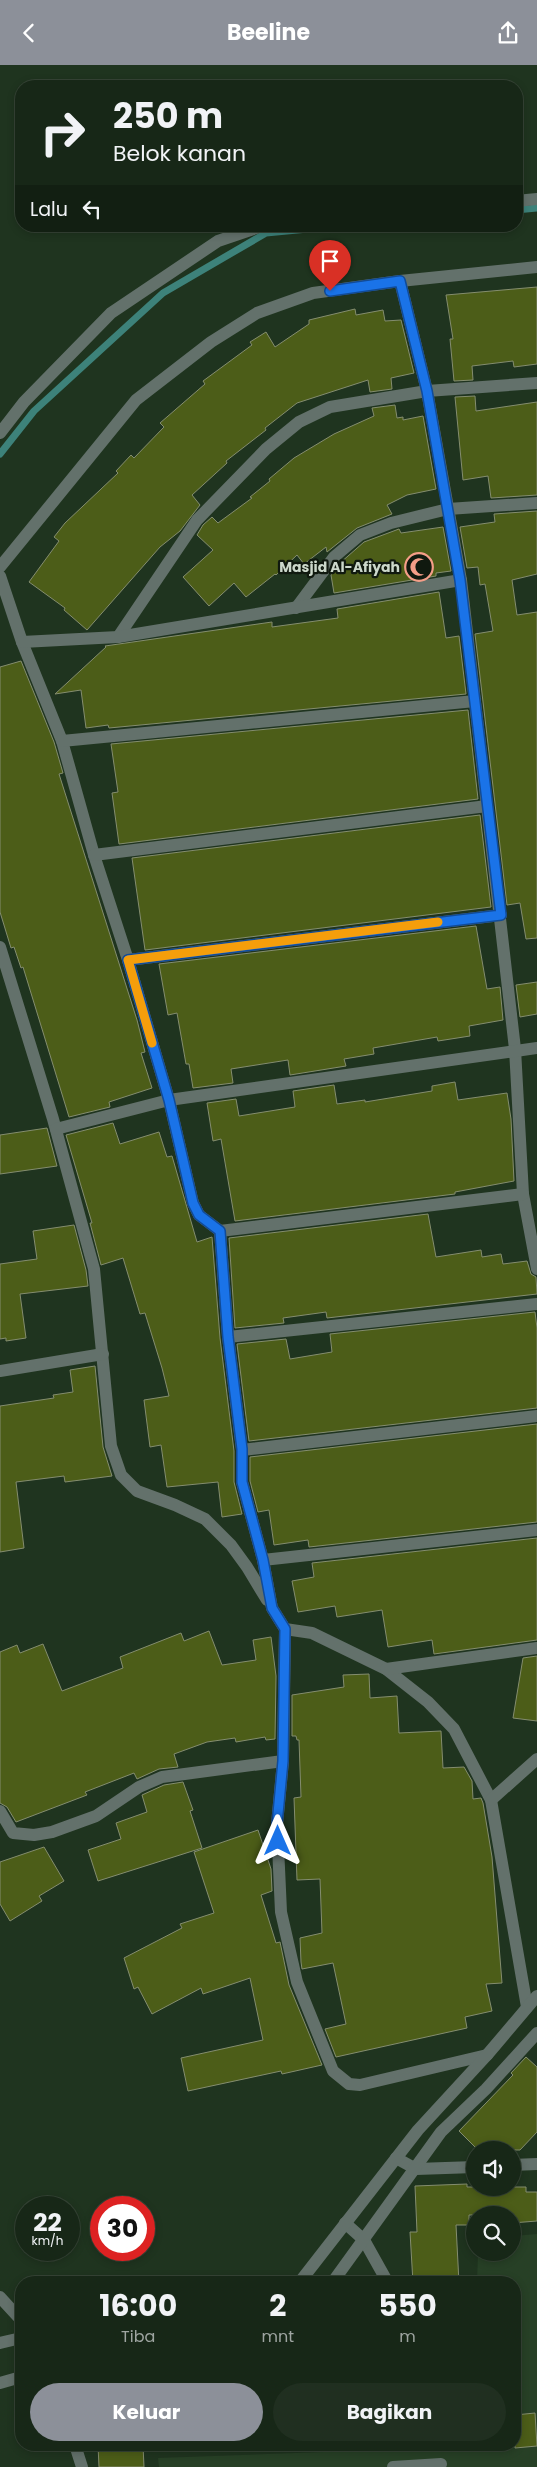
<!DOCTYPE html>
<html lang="id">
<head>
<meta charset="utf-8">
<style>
  body { margin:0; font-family:Poppins,sans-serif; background:#202f20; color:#f1f3f6; height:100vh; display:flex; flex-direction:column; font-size:19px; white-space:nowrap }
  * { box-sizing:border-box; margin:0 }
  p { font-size:16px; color:#9ea5a1 }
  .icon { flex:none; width:28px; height:28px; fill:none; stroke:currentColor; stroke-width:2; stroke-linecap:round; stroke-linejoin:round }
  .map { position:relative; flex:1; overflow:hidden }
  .side { position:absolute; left:15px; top:2211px; width:506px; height:175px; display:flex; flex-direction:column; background:#172717; border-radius:20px; box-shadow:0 2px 8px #0003,0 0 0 1px #364436 }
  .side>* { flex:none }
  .hud { position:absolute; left:15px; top:15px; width:508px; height:152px; border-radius:20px; box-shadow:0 2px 8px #0003,0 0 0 1px #364436; background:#172717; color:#f1f3f6; overflow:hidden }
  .buttons { position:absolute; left:466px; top:2076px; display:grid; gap:10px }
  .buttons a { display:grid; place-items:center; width:55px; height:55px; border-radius:50%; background:#172717; box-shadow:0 2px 8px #0003,0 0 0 1px #364436; font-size:25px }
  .speed { position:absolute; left:15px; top:2131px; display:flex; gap:10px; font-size:25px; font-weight:700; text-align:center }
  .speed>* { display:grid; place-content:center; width:65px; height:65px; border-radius:50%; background:#172717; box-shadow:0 2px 8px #0003,0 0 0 1px #364436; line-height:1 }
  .speed small { font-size:12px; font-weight:400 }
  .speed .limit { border:8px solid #d22; background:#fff; color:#111 }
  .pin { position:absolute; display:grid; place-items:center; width:42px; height:42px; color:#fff; margin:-51px -21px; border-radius:50% 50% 50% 0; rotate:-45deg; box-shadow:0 0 5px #0007 }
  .pin .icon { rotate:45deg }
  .me { position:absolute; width:55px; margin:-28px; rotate:0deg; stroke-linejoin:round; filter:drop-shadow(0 0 4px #0008) }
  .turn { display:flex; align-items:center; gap:18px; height:105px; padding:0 15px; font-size:22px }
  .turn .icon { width:65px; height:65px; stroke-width:2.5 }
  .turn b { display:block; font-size:35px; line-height:42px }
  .then { display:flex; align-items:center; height:48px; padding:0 15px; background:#0003; gap:10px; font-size:19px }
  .eta { display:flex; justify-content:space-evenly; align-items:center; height:85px; text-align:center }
  .eta b { font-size:30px; font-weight:700; line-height:35px }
  .button { display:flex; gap:10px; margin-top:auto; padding:10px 15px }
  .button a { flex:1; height:58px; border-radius:30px; background:#8c9099; color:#fff; font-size:20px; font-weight:700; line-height:58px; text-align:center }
  .button a+a { background:#202f20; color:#f1f3f6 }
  header { display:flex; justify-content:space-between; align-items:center; height:65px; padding:0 15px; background:#8c9099; color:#fff; font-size:22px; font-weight:700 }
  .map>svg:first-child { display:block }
  .built { fill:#274026 }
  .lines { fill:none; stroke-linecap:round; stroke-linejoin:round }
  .stream { stroke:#3d827a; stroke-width:7 }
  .building { fill:#4c5d18; stroke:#848d6f }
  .minor { stroke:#63716b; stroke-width:12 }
  .route-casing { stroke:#114b97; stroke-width:12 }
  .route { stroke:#1a73e8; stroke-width:9 }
  .slow { stroke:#f59e0b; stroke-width:9 }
  .labels { text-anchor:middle; stroke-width:4.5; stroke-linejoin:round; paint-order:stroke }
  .poi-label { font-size:14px; font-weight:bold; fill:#ccd8cb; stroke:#10190f; text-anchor:end }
</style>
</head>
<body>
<header><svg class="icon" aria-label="back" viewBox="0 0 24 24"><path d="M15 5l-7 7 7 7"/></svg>Beeline<svg class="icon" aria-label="share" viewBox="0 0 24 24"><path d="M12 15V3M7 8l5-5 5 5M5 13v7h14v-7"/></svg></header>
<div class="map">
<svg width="537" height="2402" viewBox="0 0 537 2402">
  <rect width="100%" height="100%" fill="#1f341f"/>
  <path class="built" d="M537 2169V2402H159L158 2393 515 2380V2218L477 2217 478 2188H512L513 2171Z"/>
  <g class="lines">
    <g class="stream">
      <path d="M516 145 537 143"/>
      <path d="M0 389 34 346 163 228 266 168 339 161"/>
    </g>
  </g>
  <g class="building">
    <path d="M537 222V299L514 302 513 296 472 301 473 315 454 316 450 274H453L446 230Z"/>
    <path d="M355 244 356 250 383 245 385 256 401 255 414 308 391 313 392 324 370 327 368 315 297 338 265 363 266 365 226 396 227 398 192 430 200 440 180 466 160 482 87 565 64 545 65 543 29 517 59 476 54 472 65 458 118 408 116 406 131 390 134 393 164 362 160 358 205 319 203 316 252 280 250 277 266 267 275 282 309 259V255Z"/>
    <path d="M475 331 476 346 537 337V430L491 433 488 411 463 415 455 332Z"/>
    <path d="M395 340 397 353 403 352V355L423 351 436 424 407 430 387 440 392 449 357 463 327 487 326 482 304 499 297 490 276 510 275 509 246 532 234 518 209 541 183 512 213 485 197 470 203 460 212 452 218 458 252 433 250 432 270 416 269 414 294 393 334 369 374 351 372 343Z"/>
    <path d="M537 446V509L512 515 517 550 537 547V873L526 874 520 838 507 840 475 569 493 566 485 519 480 520 478 502 467 503 460 462 495 457 494 449Z"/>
    <path d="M443 462 451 506 436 508V511L334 528 331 510 340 498 364 477 399 464 401 468Z"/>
    <path d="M439 527 446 573 459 571 466 629 109 663 108 660 86 663 81 625 55 629 106 582 105 581 272 557V562L338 553 337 544Z"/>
    <path d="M21 596 54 677 63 708 59 709 137 955 145 987 141 988 152 1023 109 1037 110 1042 69 1052 23 902 21 903 14 882 11 883 0 847V602Z"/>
    <path d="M468 645 478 734 119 779 112 728 118 727 111 679Z"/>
    <path d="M480 750 491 842 145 885 132 793Z"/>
    <path d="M476 861 487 924 500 922 503 955 469 961 470 971 438 976 437 972 373 983 374 989 344 994 346 1001 290 1010 288 995 231 1004 233 1018 193 1023 189 999H186L177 948 168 950 159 899Z"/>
    <path d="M537 917V949L520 952 516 920Z"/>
    <path d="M455 1017 458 1035 507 1028 511 1054 514 1116 455 1127V1129L235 1156 221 1074 213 1076 207 1038 236 1034 239 1051 295 1042 293 1026 334 1020 337 1039 365 1035V1037L432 1026V1021Z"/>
    <path d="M113 1058 120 1079 159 1067 167 1092 172 1091 197 1177 212 1172 220 1273 234 1386V1417L242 1449 222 1452 218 1417 167 1422 161 1380 150 1382 144 1335 169 1331 162 1303 145 1248 140 1249 123 1193 101 1200 90 1158H92L66 1070Z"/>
    <path d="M47 1063 57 1101 0 1109V1070Z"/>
    <path d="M428 1149 436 1192 481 1185 482 1192 501 1189 503 1199 527 1196 531 1209 536 1212 537 1229 327 1253 326 1247 283 1253 284 1258 235 1263 229 1173Z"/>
    <path d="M74 1160 86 1205 88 1221 20 1229 26 1273 6 1276V1273L0 1274V1199L37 1194 33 1166Z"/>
    <path d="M535 1247 537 1263V1343L249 1376 237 1279 286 1274 290 1294 332 1287 330 1269Z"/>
    <path d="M95 1301 103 1382 112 1411 65 1417 64 1411 16 1417 24 1483 0 1487V1341L54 1333 53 1330 73 1327 70 1305Z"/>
    <path d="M537 1359V1457L309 1482 308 1475 274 1480 269 1445 258 1447 250 1416V1392Z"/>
    <path d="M537 1473V1575L434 1589 432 1575 388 1582 382 1545 337 1552 335 1541 298 1547 292 1516 314 1512 312 1498Z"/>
    <path d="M209 1566 222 1600 256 1595 253 1575 271 1572 276 1611 275 1674 266 1675 265 1672 236 1677 235 1673 207 1677 174 1689 178 1702 159 1704 137 1714 134 1708 85 1727 87 1730 16 1757 7 1742 0 1738V1587L17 1580 20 1588 43 1579 62 1626 123 1603 120 1592 181 1568 184 1576Z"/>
    <path d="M537 1591V1656L513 1653 523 1593Z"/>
    <path d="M369 1609 370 1633 397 1631 399 1668 441 1666 443 1703 464 1702 472 1716 473 1734 481 1733 483 1738 492 1792 502 1918 486 1919 492 1946 465 1952 467 1963 336 1992 325 1964 346 1959 333 1898 302 1904 301 1897 300 1873 322 1868 320 1814 297 1815 294 1733 301 1732 299 1675H297L296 1671H292V1630L344 1622 343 1610Z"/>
    <path d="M183 1717 193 1745 190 1746 202 1783 98 1816 88 1785 121 1774 116 1758 147 1747 142 1730 164 1720Z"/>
    <path d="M258 1765 271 1804 272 1826 261 1830 276 1878 280 1877 289 1920 322 2000 282 2009 281 2006 188 2026 181 1993 263 1975 250 1913 203 1929 201 1923 152 1949 138 1922 134 1924 124 1893 182 1863 180 1859 214 1848 194 1787Z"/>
    <path d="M44 1782 64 1816 39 1831 42 1836 10 1856 0 1839V1797Z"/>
    <path d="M526 1992 537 2002V2067L520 2085H478L459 2066 513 2010 511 2008Z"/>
    <path d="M467 2119V2122H526V2127H537V2156L512 2158V2150H469V2160H456L459 2218H413L410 2167H417L415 2121Z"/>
    <path d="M535 2348 537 2381 515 2383V2350Z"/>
    <path d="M98 2380H143L144 2402H99Z"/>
  </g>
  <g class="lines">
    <g class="minor">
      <path d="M516 136 537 134"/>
      <path d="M400 216 427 326 461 515 515 984 523 1129 537 1204"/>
      <path d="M0 368 24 337 111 248 218 176 262 161"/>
      <path d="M0 502 136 335 211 277 257 248 313 228 400 216 537 202"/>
      <path d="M0 511 22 577 62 676 94 790 128 895 169 1035 193 1138 199 1150 220 1166 228 1272 242 1385V1417L263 1495 272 1543 285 1564 312 1568 386 1604 428 1637 454 1664 491 1735 527 1942"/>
      <path d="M296 543 334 492 360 470 391 458 448 444 537 438"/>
      <path d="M118 572 197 455 266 384 299 357 330 342 427 326 537 318"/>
      <path d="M22 577 118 572 461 515"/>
      <path d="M62 676 475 636"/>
      <path d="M94 790 487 741"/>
      <path d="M0 882 53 1054 94 1204 111 1381 121 1410 137 1426 175 1440 205 1454 231 1480 247 1502 267 1535"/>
      <path d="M128 895 501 850"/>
      <path d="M56 1064 169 1035 537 983"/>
      <path d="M220 1166 523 1129"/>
      <path d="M228 1272 537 1239"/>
      <path d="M0 1306 103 1289"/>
      <path d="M242 1385 537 1351"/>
      <path d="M263 1495 537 1465"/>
      <path d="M285 1564 283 1696 277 1759 281 1847 297 1917 333 2006 349 2019 360 2020 487 1990"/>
      <path d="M386 1604 537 1583"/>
      <path d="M491 1735 537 1694"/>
      <path d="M0 1746 13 1768 34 1770 52 1767 96 1751 139 1722 162 1712 283 1696"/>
      <path d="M396 2093 416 2104 475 2102"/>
      <path d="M512 2100 537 2099"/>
      <path d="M345 2158 364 2175 388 2218"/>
      <path d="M299 2218 418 2065 487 1990 537 1931"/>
      <path d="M332 2218 441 2067 486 2024 537 1968"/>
      <path d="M0 2232 21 2255"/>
      <path d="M0 2278 21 2273"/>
      <path d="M0 2318 21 2312"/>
      <path d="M75 2380 82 2402"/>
      <path d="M393 2402 441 2399"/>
    </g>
  </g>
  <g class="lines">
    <defs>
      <path id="route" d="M278 1776 277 1759 283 1696 285 1564 272 1543 263 1495 242 1417V1384L228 1272 220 1166 199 1150 193 1138 169 1035 128 895 501 850 460 515 427 326 400 216 330 226"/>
    </defs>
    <use href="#route" class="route-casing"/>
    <use href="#route" class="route"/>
    <path class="slow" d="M152 978 128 895 438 857"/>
  </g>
  <defs>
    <symbol id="mosque-ring" viewBox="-11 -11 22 22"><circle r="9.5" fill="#10190f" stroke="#f49e88" stroke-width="1.5"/><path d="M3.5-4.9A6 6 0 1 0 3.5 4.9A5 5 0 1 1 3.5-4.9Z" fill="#f49e88"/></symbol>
  </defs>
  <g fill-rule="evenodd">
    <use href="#mosque-ring" x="403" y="486" width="32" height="32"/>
  </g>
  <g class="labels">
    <g class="poi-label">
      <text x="400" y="507">Masjid Al-Afiyah</text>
    </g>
  </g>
</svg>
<div class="buttons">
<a><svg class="icon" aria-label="sound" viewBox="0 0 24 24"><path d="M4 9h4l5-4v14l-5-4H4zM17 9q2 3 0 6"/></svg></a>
<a><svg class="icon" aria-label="search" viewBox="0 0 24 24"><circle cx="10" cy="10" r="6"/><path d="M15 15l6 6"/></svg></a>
</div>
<div class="speed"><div>22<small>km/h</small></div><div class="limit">30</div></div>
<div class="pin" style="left:330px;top:226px;background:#d93025"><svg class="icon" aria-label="arrive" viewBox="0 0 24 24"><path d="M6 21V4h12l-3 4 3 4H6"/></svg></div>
<svg class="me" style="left:278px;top:1776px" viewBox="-20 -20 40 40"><path d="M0-17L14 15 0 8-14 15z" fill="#1a73e8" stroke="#fff" stroke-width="4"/></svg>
<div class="hud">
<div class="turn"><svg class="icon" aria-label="right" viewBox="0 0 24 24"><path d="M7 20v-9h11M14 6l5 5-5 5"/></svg><div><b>250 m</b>Belok kanan</div></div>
<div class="then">Lalu<svg class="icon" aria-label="left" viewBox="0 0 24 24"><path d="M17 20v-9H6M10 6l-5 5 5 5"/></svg></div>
</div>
<section class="side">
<div class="eta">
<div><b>16:00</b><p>Tiba</p></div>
<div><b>2</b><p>mnt</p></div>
<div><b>550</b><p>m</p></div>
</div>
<div class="button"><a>Keluar</a><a>Bagikan</a></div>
</section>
</div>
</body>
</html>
